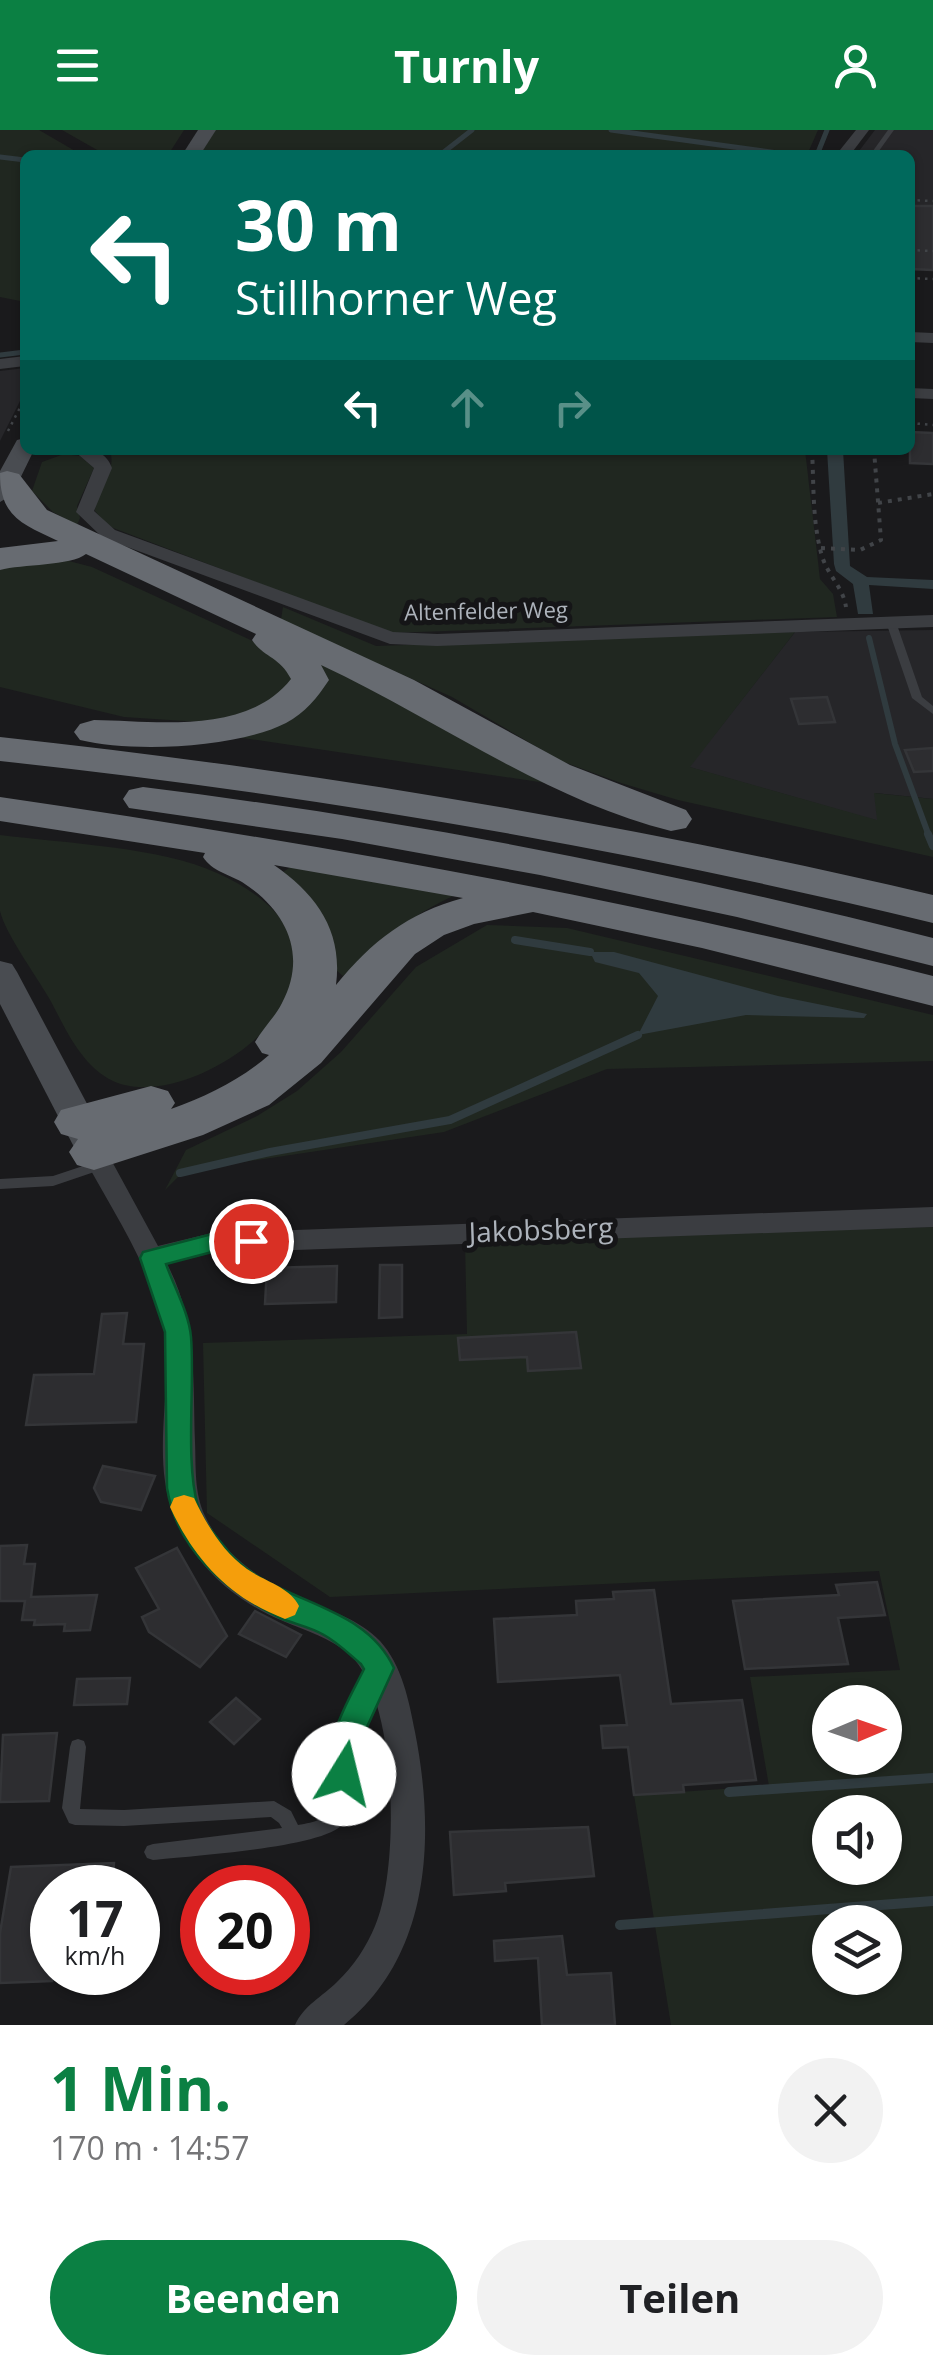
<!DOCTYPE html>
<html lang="de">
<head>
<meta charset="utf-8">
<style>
  body { margin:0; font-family:"Open Sans",sans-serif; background:#f2f2f2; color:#202124; height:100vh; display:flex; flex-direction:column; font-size:38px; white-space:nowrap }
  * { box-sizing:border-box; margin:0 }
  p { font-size:32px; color:#757577 }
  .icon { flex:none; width:55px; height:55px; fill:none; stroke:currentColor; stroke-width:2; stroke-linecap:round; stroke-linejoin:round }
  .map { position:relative; height:1895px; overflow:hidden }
  .sheet { display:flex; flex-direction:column; background:#fff; flex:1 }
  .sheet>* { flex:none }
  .banner { position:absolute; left:20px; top:20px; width:895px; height:305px; border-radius:15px; box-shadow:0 2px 8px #0004; background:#00695c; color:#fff; overflow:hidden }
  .needle { width:65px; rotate:88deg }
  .tools { position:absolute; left:812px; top:1555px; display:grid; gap:20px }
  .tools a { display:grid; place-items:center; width:90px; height:90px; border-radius:50%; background:#fff; box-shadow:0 2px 8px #0004; font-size:50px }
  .speed { position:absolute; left:30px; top:1735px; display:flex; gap:20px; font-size:50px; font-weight:700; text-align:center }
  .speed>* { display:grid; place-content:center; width:130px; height:130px; border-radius:50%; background:#fff; box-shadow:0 2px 8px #0004; line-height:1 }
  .speed small { font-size:25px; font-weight:400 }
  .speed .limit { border:15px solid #d22; background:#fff; color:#111 }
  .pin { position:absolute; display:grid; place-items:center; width:85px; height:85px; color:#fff; margin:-42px; border:5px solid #fff; border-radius:50%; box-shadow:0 2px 10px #0007 }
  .me { position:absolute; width:110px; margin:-55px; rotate:9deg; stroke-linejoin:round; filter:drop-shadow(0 0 8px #0008) }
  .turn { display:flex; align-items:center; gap:35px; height:210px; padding:0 50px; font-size:45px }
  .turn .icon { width:130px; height:130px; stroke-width:2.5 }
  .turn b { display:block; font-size:70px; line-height:85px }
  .lanes { display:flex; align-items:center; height:95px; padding:0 50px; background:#0003; justify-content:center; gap:50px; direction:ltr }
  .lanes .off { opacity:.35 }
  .round { display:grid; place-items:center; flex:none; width:105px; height:105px; border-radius:52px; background:#f2f2f2 }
  .overview { display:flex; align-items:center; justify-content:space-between; height:170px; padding:0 50px }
  h1 { font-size:60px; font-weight:700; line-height:75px; color:#0b8043 }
  .cta { display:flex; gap:20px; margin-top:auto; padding:20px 50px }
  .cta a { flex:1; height:115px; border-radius:60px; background:#0b8043; color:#fff; font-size:40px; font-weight:700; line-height:115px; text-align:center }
  .cta a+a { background:#f2f2f2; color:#202124 }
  header { display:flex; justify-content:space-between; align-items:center; height:130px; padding:0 50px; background:#0b8043; color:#fff; font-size:45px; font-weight:700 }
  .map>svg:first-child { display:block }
  .built { fill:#262629 }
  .green { fill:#202720; fill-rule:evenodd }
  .water { fill:#303b3f }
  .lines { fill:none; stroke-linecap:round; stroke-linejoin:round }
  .stream-far3 { stroke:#303b3f; stroke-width:5 }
  .stream-far2 { stroke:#303b3f; stroke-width:6 }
  .stream-far1 { stroke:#303b3f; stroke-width:8 }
  .stream { stroke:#303b3f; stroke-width:10 }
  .building { fill:#2d2d30; stroke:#343538; stroke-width:2.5 }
  .path-far1 { stroke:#414448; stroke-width:2.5; stroke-dasharray:2.5 5; stroke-linecap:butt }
  .path { stroke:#414448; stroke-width:4; stroke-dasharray:4 6; stroke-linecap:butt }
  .lane { fill:#3b3d41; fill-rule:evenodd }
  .street { fill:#3b3d41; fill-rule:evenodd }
  .secondary { fill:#494c51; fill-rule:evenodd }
  .highway { fill:#676b71; fill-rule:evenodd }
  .route { fill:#0b8043; stroke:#07532c; stroke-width:2.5 }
  .slow { fill:#f59e0b }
  .labels { text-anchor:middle; stroke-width:10; stroke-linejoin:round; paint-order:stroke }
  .far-street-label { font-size:22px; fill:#adb3bb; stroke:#151517 }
  .street-label { font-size:28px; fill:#adb3bb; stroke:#151517 }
</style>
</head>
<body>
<header><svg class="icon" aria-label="menu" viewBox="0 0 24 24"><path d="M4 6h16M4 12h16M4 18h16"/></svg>Turnly<svg class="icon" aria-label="person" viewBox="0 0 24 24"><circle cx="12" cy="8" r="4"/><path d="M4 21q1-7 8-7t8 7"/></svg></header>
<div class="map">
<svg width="933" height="1895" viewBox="0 0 933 1895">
  <rect width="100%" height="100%" fill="#1a1a1c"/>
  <g class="built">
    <path d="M875 0H933V113L910 112V25H856Z"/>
    <path d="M25 238V261L0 311V241Z"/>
    <path d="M933 500V669L875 663 878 691 689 637 795 502Z"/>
  </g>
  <g class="green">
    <path d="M0 0H39L82 25H25V172L0 167Z"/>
    <path d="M62 0H184L168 25H106Z"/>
    <path d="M215 0H818L807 25H199Z"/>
    <path d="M102 320H805L820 449 833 464 837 487 390 503 108 396 95 381C95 361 115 345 111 325Z"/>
    <path d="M64 324 80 326 94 338 77 376 80 388 77 395 53 382 32 361 42 332Z"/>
    <path d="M65 430 92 437 283 525 296 543 292 559 254 585 200 592 124 587 0 557V440L13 435Z"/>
    <path d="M283 477 376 516 795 502 690 637 877 690 874 663 933 669V727L678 670 621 653 561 631 452 567 281 490Z"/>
    <path d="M312 522 546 653 223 605 257 599Z"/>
    <path d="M0 705C62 713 162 717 217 743 413 832 195 990 113 951 80 935 65 897 49 868 37 847 5 803 0 781 0 759 0 728 0 705Z"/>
    <path d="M295 734 465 761C416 780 382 811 343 846L330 835 280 744Z"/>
    <path d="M487 795 567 798 933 885V931L607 939 444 1002 210 1037 179 1046 165 1060 186 1020 257 986 297 961 341 922 416 837Z"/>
    <path d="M933 1097V1895H671L634 1665 769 1656 750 1547 900 1540 879 1441 330 1467 207 1383 203 1213 467 1204 465 1111ZM830 1572H885V1628H830ZM830 1682H885V1738H830ZM830 1792H885V1848H830Z"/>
  </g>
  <g class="water">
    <path d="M827 320H843L850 436 867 447 933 450V459L869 455 873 484H858L853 454 836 441 834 434Z"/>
    <path d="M590 822H614L778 866 867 884 864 888 746 885 638 905 658 866 639 843 595 832Z"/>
  </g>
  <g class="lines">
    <g class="stream-far3">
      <path d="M611 0 792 25"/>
      <path d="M440 25 472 0"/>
      <path d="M817 25 827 0"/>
      <path d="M0 27 25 30"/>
      <path d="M0 225 25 222"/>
    </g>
    <path class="stream-far2" d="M869 508 895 614 929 706"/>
    <g class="stream-far1">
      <path d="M928 704 933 716"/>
      <path d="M515 810 590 822"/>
      <path d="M180 1043 270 1022 450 990 638 905"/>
    </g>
    <g class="stream">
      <path d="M729 1662 933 1648"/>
      <path d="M620 1795 933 1771"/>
    </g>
  </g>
  <g class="building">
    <path d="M910 76H933V140L910 139Z"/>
    <path d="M910 302 933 303V334L910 333Z"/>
    <path d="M827 567 835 592 799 594 791 569Z"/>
    <path d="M933 618V641L914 642 905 620Z"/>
    <path d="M380 1135H402V1187L379 1188Z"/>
    <path d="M337 1136 336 1172 265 1174 267 1138Z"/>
    <path d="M127 1183 123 1214H144L136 1292 26 1295 34 1245 94 1244 102 1184Z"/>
    <path d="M576 1202 581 1238 528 1241 527 1227 460 1230 458 1208Z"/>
    <path d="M103 1336 155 1346 141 1380 101 1372 94 1358Z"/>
    <path d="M27 1415 24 1434H35L31 1467 97 1465 90 1500 64 1501 65 1494 34 1495 35 1490H22L25 1471H0V1416Z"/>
    <path d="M177 1418 227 1506 200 1537 149 1502 142 1487 159 1479 136 1438Z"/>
    <path d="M877 1452 885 1485 838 1488 848 1534 745 1539 733 1471 839 1465 836 1455Z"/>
    <path d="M654 1460 671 1574 742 1570 756 1650 683 1655 684 1662 634 1665 628 1617 603 1618 601 1596 627 1595 620 1545 498 1552 494 1489 577 1485 576 1471 614 1469 613 1462Z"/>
    <path d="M255 1481 301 1505 286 1527 239 1504Z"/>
    <path d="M130 1548 127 1574 74 1575 77 1549Z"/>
    <path d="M236 1568 260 1589 234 1614 210 1592Z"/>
    <path d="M57 1603 49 1671 0 1672 3 1605Z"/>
    <path d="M588 1697 594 1746 505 1753 506 1761 454 1765 450 1702Z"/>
    <path d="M114 1733 112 1758H52V1851L0 1853V1803L11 1737Z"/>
    <path d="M562 1806 567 1845 611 1843 615 1895H542L538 1828 495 1831 494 1811Z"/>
  </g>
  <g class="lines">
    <g class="path-far1">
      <path d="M910 70 933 71"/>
      <path d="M910 120 933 121"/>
      <path d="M910 148 933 149"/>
      <path d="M910 293 933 295"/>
      <path d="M8 301 25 268"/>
    </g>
    <g class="path">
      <path d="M812 320C814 355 812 392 822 426 828 446 843 457 846 477"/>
      <path d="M878 373 933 364"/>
      <path d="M821 418 860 420 881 410 874 320"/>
    </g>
    <g class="lane">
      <path d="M888 0H894L876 25H870Z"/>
      <path d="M891 489 896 492 922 567 933 576V584L912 568 886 492Z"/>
      <path d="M101 1030 106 1032 108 1035 106 1038 53 1056 0 1059V1049L53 1046Z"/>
      <path d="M376 1538 382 1540 384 1545C377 1561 366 1577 360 1594 351 1620 360 1673 343 1694 324 1718 188 1726 153 1730L147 1728 144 1722 147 1716 153 1714 282 1698 279 1693 271 1687 124 1696 75 1695 69 1693 62 1678 70 1617 72 1611 78 1609 84 1611 86 1617 80 1679 124 1680 274 1671 291 1681 298 1695C315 1692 328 1690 334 1673L343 1596 370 1540Z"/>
    </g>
    <g class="street">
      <path d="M856 0H869L850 25H836Z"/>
      <path d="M910 202 933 203V213L910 212Z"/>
      <path d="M25 226V236L0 239V229Z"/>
      <path d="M910 258 933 259V269L910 268Z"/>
      <path d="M73 320C91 320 105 319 112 338L94 381 115 400 393 502 437 504 933 485V497L437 516 390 514 103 408 76 382 94 338Z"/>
      <path d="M94 1013 103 1015 158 1116 212 1103 933 1077V1097L212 1123 167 1134C197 1190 193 1250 195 1312 196 1337 194 1363 205 1386 224 1427 267 1455 307 1471 333 1482 360 1490 380 1511 402 1535 409 1571 415 1602 435 1704 432 1824 344 1895H295C304 1875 322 1867 337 1852 353 1837 367 1816 375 1796 400 1740 398 1568 350 1525 331 1508 307 1501 283 1491 233 1470 192 1434 173 1382 151 1326 173 1259 164 1201 153 1138 110 1078 81 1022L85 1015Z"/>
    </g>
    <g class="secondary">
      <path d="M198 0H216L200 25H182Z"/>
      <path d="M25 308V320H34L12 365 0 372V341L17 310Z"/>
      <path d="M0 831 12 834 17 842 110 1017 105 1026 92 1030 79 1026 74 1017 0 874Z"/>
    </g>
    <g class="highway">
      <path d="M7 341 19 344 47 380 414 550 570 635 686 680 692 689 686 698 671 701C546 670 437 589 321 535L329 550C317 568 305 583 286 593 237 618 133 623 80 610L74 602 80 594 94 590C157 591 247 605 291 549 279 526 264 528 252 510L256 504 86 424C71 436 22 434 0 440V418L58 411C22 394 0 387 0 343Z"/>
      <path d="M0 607C315 641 625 693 933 765V793C625 718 315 665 0 631Z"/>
      <path d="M143 657C410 690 672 742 933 808V836L737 787 540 745 342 709 129 678 123 669 129 660Z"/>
      <path d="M0 667C314 713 625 768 933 846V876L702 818 533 782 474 794 444 805 415 824 321 933 269 975 203 1005 94 1040 77 1035 69 1022 78 1009 61 1004 54 992 61 980 151 956 168 961 175 973 171 979C207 966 240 950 269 925L262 923 255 912C263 898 275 887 282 873 308 824 286 780 242 752 228 744 212 741 203 727L205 723 0 691ZM274 735 463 768C408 783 372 811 336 855 343 801 317 765 274 735Z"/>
    </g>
  </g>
  <path class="route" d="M251 1102 260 1105 264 1111 260 1118 212 1122 166 1134C174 1157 189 1183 191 1207 195 1254 185 1334 198 1376 202 1390 214 1404 223 1415 266 1475 362 1468 394 1538L367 1597 355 1654 344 1658 334 1654C318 1618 349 1570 364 1539L361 1534C349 1524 337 1512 324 1505 311 1497 294 1494 280 1488 226 1461 177 1420 167 1358L165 1202 140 1128 143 1122 212 1104Z"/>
  <path class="slow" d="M184 1365 194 1368C207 1395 222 1421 247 1439 264 1451 290 1457 299 1476L295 1485 285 1489C229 1468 194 1429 170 1377L174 1368Z"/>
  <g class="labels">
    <g class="far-street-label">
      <text transform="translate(486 481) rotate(-1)" y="8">Altenfelder Weg</text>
    </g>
    <g class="street-label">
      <text transform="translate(541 1100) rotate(-2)" y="10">Jakobsberg</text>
    </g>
  </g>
</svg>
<div class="tools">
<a><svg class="needle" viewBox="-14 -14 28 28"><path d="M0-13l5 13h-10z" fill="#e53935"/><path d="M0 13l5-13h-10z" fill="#757577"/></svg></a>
<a><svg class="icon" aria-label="sound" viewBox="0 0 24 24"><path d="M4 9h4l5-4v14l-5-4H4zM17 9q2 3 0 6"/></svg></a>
<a><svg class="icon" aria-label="layers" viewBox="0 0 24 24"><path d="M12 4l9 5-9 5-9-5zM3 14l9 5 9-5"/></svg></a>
</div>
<div class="speed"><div>17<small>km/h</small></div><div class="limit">20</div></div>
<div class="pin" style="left:251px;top:1111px;background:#d93025"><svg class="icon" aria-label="arrive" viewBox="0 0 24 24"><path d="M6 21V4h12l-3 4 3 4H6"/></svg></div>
<svg class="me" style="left:344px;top:1644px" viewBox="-20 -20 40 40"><circle r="19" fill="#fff"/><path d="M0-13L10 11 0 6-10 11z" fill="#0b8043"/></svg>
<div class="banner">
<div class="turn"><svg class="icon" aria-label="left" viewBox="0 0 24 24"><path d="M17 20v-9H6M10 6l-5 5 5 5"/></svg><div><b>30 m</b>Stillhorner Weg</div></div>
<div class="lanes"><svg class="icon" aria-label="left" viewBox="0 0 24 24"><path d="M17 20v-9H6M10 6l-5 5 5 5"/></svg><svg class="icon off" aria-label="ahead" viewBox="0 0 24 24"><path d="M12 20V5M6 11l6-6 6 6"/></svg><svg class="icon off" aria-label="right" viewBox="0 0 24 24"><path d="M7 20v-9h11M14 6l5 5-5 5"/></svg></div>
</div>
</div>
<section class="sheet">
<div class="overview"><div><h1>1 Min.</h1><p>170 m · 14:57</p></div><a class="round"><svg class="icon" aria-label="close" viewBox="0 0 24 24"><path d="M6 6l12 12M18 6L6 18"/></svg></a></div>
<div class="cta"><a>Beenden</a><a>Teilen</a></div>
</section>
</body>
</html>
